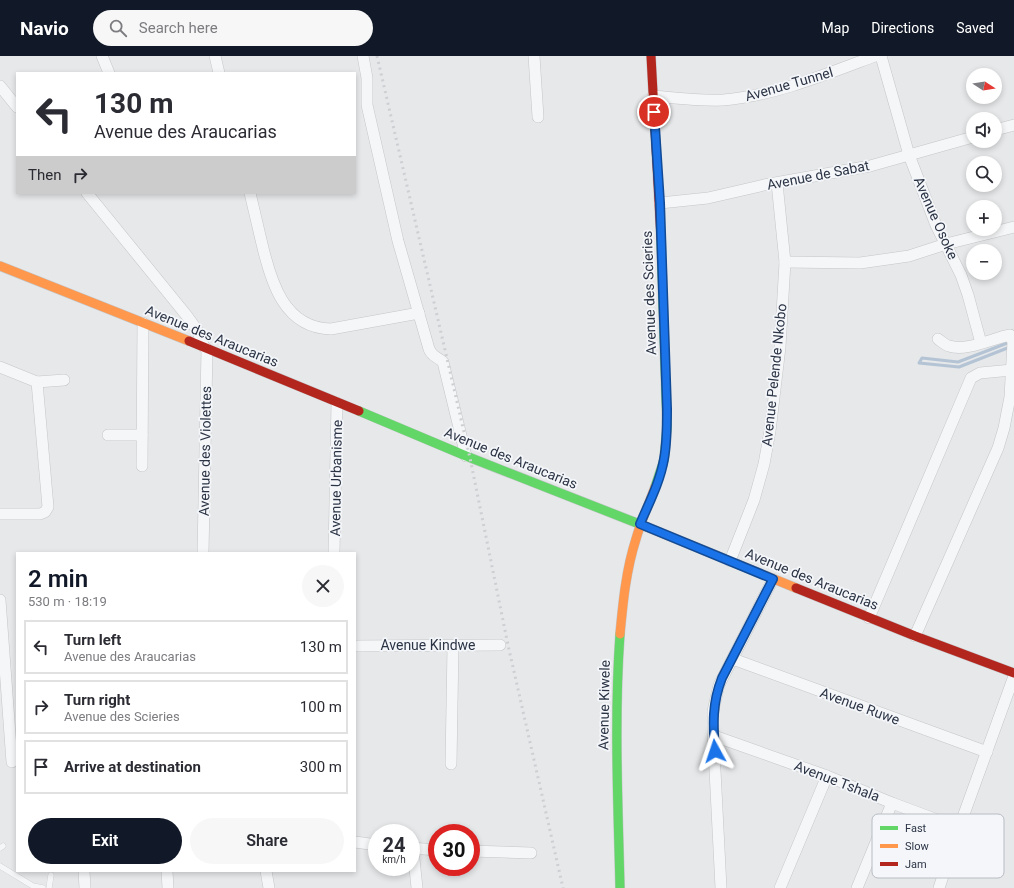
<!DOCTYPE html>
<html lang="en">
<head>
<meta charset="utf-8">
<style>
  body { margin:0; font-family:Roboto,sans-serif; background:#f7f7f7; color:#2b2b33; height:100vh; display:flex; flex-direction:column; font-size:15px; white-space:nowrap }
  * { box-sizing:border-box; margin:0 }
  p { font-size:13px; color:#7c7c81 }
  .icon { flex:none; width:22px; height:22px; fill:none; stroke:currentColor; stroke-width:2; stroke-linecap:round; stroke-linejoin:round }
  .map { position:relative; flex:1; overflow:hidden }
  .side { position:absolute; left:16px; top:496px; width:340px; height:320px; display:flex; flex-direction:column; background:#fff; border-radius:0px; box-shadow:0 2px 6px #0003 }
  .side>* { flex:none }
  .hud { position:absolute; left:16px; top:16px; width:340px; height:122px; border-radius:0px; box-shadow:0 2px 6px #0003; background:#fff; color:#2b2b33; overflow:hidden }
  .needle { width:26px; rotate:102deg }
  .fabs { position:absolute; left:966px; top:12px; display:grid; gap:8px }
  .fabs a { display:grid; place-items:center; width:36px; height:36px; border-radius:50%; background:#fff; box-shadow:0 2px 6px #0003; font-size:20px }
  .speed { position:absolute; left:368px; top:768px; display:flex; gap:8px; font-size:20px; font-weight:700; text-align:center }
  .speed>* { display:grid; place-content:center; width:52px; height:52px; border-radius:50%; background:#fff; box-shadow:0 2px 6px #0003; line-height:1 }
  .speed small { font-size:10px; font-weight:400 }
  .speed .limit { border:6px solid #d22; background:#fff; color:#111 }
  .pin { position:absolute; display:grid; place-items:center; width:34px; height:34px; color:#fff; margin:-17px; border:2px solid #fff; border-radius:50%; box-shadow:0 1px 4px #0007 }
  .me { position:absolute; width:44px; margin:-22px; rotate:355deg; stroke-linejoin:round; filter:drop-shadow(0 0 3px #0008) }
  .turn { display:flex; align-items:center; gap:14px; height:84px; padding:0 12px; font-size:18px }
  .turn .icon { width:52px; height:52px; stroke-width:2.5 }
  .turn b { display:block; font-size:28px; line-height:34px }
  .then { display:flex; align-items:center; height:38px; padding:0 12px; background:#0003; gap:8px; font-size:15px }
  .round { display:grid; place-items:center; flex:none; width:42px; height:42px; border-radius:21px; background:#f7f7f7 }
  .head { display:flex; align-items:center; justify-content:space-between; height:68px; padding:0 12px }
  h1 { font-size:24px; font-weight:600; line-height:30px; color:#111827 }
  .primary-button { display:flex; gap:8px; margin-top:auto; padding:8px 12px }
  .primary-button a { flex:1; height:46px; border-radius:24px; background:#111827; color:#fff; font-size:16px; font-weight:600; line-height:46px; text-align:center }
  .primary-button a+a { background:#f7f7f7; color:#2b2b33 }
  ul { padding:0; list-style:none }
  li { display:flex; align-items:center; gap:12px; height:54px; margin:0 8px 6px; padding:0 4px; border:2px solid #e1e1e2; border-radius:0px }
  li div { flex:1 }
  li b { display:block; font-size:15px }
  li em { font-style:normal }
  header { display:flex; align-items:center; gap:24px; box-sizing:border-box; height:56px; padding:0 20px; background:#111827; color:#fff }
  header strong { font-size:19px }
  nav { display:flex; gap:22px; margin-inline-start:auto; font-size:14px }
  .search { width:280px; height:36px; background:#f7f7f7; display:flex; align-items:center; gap:10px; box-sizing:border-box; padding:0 14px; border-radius:22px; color:#7c7c81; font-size:15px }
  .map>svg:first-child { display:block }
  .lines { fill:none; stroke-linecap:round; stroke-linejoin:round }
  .stream { stroke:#b4c4d5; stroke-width:3 }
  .lane-casing { stroke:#c4c6c8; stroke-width:6 }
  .street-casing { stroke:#c4c6c8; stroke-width:12 }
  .fast-casing { stroke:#c4c6c8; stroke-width:10 }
  .slow-casing { stroke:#c4c6c8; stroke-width:10 }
  .jam-casing { stroke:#c4c6c8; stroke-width:10 }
  .lane { stroke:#f5f6f7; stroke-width:5.5 }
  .street { stroke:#f5f6f7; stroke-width:11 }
  .fast { stroke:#63d668; stroke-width:9 }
  .slow { stroke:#ff974d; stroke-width:9 }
  .jam { stroke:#b3261e; stroke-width:9 }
  .rail { stroke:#cecfd2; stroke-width:3; stroke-dasharray:2 4; stroke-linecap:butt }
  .route-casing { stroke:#114b97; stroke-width:10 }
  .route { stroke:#1a73e8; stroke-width:7 }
  .labels { text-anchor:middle; stroke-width:3.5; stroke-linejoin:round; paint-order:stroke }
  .street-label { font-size:14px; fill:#2b3445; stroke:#f4f6f9 }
  .key { fill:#f4f6f9; stroke:#b8bcc3; stroke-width:1 }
  .key-label { font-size:11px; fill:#2b3445 }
</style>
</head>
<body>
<header>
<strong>Navio</strong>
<div class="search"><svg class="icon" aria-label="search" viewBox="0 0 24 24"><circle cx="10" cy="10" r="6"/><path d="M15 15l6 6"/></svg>Search here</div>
<nav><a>Map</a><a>Directions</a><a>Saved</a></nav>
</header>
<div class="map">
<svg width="1014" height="832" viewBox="0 0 1014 832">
  <rect width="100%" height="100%" fill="#e6e8ea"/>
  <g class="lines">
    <path class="stream" d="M1010 286 958 306 922 302 919 307 959 311 1010 291"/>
    <defs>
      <g id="lane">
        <path d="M0 792 3 790"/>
        <path d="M0 810 33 830 43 832"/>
        <path d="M49 832 51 819"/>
      </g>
      <g id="street">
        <path d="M102 0 109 17"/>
        <path d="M215 0 219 17"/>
        <path d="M363 0 367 22V49L398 185 429 293C432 301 438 301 443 306L466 400"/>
        <path d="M534 0 538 61"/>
        <path d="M881 0 909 99 936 169 961 219 968 239 981 287"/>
        <path d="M0 30 17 51"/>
        <path d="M653 40C676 42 700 45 723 44 774 40 827 18 875 0"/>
        <path d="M995 74 1014 69"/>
        <path d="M87 137 187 260 197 274 204 291"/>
        <path d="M250 137C254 154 258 171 262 188 271 226 284 272 331 273L419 257"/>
        <path d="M660 147 708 142 764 129 870 110 973 81"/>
        <path d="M785 206 860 207 909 200 946 188 1014 171"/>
        <path d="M0 311 37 326 48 451 45 456 40 458H0"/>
        <path d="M37 326 64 324"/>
        <path d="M108 379H142"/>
        <path d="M142 410 143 267"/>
        <path d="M203 497 207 293"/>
        <path d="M334 497 337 347"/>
        <path d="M730 505 754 444 764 408 770 375 780 291 785 206 777 127"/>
        <path d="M0 544 12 706"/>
        <path d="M869 562 971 322 980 317 1012 314"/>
        <path d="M915 580 998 392 1004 372 1010 341 1013 286 1010 279C993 282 966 296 949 290 945 289 941 285 938 283"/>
        <path d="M355 590 500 589"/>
        <path d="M733 603 987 696"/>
        <path d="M714 680 827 720 892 747 959 772"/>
        <path d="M451 708 453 590"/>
        <path d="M355 786 377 789"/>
        <path d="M411 792 437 794"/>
        <path d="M413 793 417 832"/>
        <path d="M471 795 531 797"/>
        <path d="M84 815 85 832"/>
        <path d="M167 815 168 832"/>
        <path d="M266 815 269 832"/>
        <path d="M721 832 713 675V655L719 629 773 523"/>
        <path d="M780 832 827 720"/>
        <path d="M857 832 892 747"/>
        <path d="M939 832 959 772 1014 620"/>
      </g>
      <g id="fast">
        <path d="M359 355 466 400 647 471"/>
        <path d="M655 431 664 404 667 372 661 183"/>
        <path d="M620 832C618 747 614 663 620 578"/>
      </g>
      <g id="slow">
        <path d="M0 210 189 285"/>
        <path d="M647 471 796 532"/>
        <path d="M620 578C623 546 626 514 636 483 641 465 649 448 655 431"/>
      </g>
      <g id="jam">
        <path d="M651 0 661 183"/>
        <path d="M189 285 359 355"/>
        <path d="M796 532 915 580 1014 617"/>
      </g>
    </defs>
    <use href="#lane" class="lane-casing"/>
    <use href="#street" class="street-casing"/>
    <use href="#fast" class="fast-casing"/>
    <use href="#slow" class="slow-casing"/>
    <use href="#jam" class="jam-casing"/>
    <use href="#lane" class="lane"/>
    <use href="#street" class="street"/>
    <use href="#fast" class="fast"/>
    <use href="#slow" class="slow"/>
    <use href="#jam" class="jam"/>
    <path class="rail" d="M377 0 470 402 508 589 563 832"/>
  </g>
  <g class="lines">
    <defs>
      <path id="route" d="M654 56 660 147 667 353C667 370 667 387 664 403 660 426 649 447 640 468L773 523 722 622C712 647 713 669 715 695"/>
    </defs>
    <use href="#route" class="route-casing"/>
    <use href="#route" class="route"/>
  </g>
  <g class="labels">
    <g class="street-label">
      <text transform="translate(789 28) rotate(-16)" y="5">Avenue Tunnel</text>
      <text transform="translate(818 119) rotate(-11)" y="5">Avenue de Sabat</text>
      <text transform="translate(936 162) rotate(66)" y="5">Avenue Osoke</text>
      <text transform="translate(649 237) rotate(-92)" y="5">Avenue des Scieries</text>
      <text transform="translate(212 280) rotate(22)" y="5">Avenue des Araucarias</text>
      <text transform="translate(774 319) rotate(-84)" y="5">Avenue Pelende Nkobo</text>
      <text transform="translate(205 395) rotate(-89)" y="5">Avenue des Violettes</text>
      <text transform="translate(511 402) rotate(22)" y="5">Avenue des Araucarias</text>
      <text transform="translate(336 422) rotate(-89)" y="5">Avenue Urbanisme</text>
      <text transform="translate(812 523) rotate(22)" y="5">Avenue des Araucarias</text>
      <text x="428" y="594">Avenue Kindwe</text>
      <text transform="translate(604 649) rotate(-89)" y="5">Avenue Kiwele</text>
      <text transform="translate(860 650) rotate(20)" y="5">Avenue Ruwe</text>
      <text transform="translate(837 725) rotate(21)" y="5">Avenue Tshala</text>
    </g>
  </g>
  <rect x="872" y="758" width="132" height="64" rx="6" class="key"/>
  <rect x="880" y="770" width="18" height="4" fill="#63d668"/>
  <rect x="880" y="788" width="18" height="4" fill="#ff974d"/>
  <rect x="880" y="806" width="18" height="4" fill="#b3261e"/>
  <g class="key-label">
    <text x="905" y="776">Fast</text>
    <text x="905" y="794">Slow</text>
    <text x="905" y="812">Jam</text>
  </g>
</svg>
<div class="fabs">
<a><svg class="needle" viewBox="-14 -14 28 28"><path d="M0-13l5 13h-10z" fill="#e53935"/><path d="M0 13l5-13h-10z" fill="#7c7c81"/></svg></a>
<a><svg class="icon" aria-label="sound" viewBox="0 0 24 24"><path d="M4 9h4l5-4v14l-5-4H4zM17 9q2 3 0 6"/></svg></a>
<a><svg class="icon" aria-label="search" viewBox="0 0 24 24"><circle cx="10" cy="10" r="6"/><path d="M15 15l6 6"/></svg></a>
<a>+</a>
<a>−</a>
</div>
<div class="speed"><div>24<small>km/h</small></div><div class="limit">30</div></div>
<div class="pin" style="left:654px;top:56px;background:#d93025"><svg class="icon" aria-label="arrive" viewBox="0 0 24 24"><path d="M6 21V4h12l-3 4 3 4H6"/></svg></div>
<svg class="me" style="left:715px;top:695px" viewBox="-20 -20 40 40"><path d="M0-17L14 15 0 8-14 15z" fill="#1a73e8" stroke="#fff" stroke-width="4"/></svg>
<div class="hud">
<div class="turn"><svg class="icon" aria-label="left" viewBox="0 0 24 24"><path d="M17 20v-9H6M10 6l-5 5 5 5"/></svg><div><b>130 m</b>Avenue des Araucarias</div></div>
<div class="then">Then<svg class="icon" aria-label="right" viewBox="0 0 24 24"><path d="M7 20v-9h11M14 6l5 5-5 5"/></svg></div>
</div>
<section class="side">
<div class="head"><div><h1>2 min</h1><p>530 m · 18:19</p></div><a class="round"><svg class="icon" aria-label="close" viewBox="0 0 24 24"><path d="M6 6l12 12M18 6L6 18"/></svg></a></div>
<ul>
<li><svg class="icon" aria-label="left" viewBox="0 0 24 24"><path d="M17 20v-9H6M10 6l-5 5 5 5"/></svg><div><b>Turn left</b><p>Avenue des Araucarias</p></div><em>130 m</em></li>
<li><svg class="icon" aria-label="right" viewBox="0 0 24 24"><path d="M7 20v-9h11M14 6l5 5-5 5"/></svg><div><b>Turn right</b><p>Avenue des Scieries</p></div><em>100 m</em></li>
<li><svg class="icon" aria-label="arrive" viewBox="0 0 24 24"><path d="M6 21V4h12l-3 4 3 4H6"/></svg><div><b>Arrive at destination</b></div><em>300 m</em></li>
</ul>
<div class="primary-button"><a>Exit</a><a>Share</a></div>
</section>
</div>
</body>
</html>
